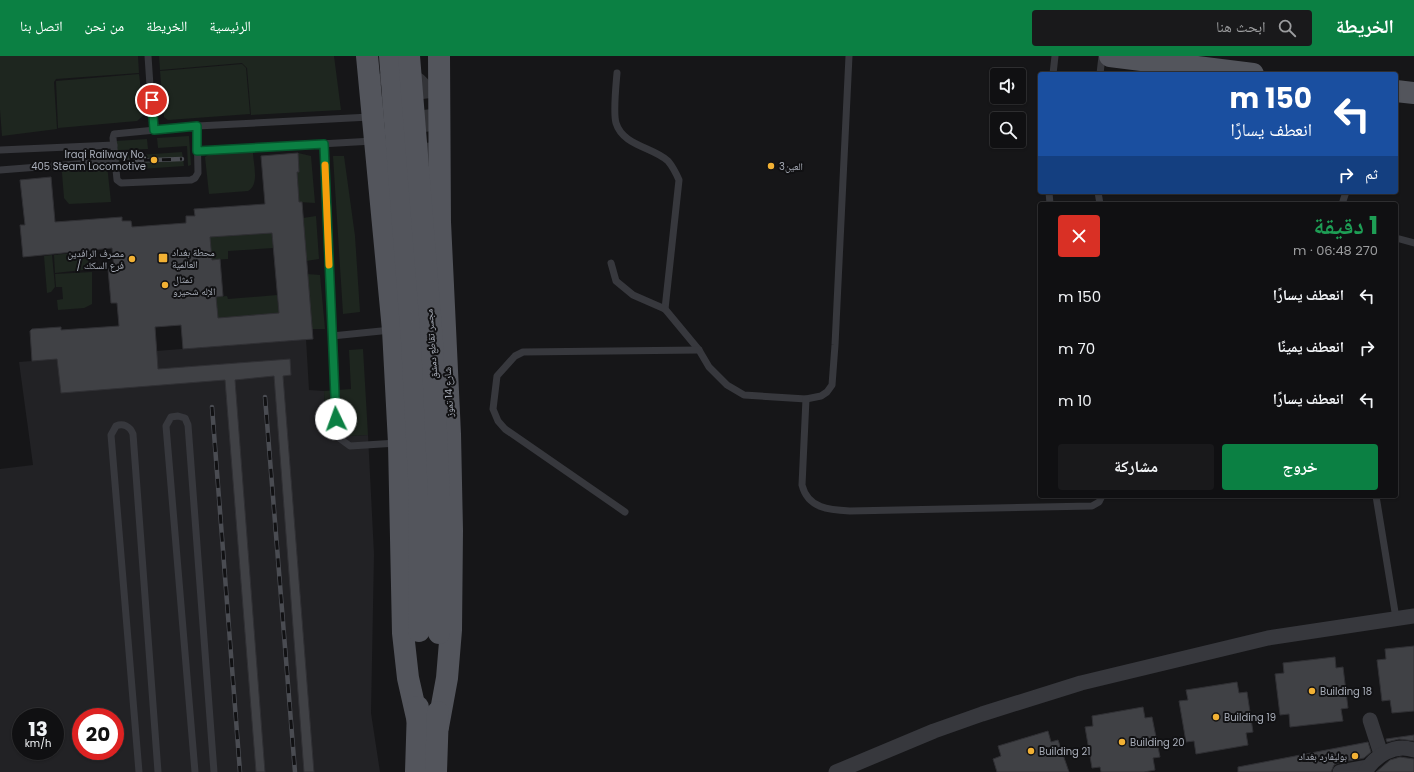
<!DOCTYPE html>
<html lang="ar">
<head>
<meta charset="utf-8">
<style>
  body { margin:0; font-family:Poppins,"Noto Naskh Arabic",sans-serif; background:#19191b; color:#f1f3f6; direction:rtl; height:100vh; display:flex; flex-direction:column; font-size:15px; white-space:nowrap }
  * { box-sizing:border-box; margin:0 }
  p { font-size:13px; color:#9c9d9f }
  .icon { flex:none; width:22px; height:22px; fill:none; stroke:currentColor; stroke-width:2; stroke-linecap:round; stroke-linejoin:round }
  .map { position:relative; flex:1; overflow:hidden; direction:ltr }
  .drawer { position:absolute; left:1038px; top:146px; width:360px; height:296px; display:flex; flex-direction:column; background:#101012; border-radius:4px; box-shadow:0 1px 3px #0004,0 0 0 1px #303032; direction:rtl }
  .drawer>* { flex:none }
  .banner { position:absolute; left:1038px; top:16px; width:360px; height:122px; border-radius:4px; box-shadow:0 1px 3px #0004,0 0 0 1px #303032; direction:rtl; background:#1a4fa0; color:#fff; overflow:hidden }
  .buttons { position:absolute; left:990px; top:12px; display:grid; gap:8px }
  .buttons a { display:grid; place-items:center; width:36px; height:36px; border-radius:4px; background:#101012; box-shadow:0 1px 3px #0004,0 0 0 1px #303032; font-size:20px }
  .speed { position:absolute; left:12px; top:652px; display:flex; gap:8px; font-size:20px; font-weight:700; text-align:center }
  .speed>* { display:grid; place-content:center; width:52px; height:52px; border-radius:50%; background:#101012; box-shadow:0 1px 3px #0004,0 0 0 1px #303032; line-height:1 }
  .speed small { font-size:10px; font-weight:400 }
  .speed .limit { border:6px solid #d22; background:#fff; color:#111 }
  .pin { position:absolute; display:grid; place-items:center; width:34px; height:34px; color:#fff; margin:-17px; border:2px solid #fff; border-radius:50%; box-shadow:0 1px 4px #0007 }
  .me { position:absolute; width:44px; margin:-22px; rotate:357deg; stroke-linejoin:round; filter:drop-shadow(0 0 3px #0008) }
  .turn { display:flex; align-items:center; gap:14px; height:84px; padding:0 20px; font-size:18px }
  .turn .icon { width:52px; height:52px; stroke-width:2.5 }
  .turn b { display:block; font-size:28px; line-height:34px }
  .then { display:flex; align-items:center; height:38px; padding:0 20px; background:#0003; gap:8px; font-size:15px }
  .round { display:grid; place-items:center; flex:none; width:42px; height:42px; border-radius:4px; background:#19191b }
  .headline { display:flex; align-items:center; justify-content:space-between; height:68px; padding:0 20px }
  h1 { font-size:24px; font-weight:700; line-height:30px; color:#1e9e55 }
  .primary-button { display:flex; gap:8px; margin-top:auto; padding:8px 20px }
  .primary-button a { flex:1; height:46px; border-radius:4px; background:#0b8043; color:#fff; font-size:16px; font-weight:700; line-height:46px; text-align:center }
  .primary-button a+a { background:#19191b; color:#f1f3f6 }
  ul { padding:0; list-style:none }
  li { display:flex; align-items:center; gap:12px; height:52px; padding:0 20px }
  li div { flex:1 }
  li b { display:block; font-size:15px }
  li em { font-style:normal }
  header { display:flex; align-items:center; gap:24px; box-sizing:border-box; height:56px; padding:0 20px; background:#0b8043; color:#fff }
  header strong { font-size:19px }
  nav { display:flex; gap:22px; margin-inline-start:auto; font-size:14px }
  .search { width:280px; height:36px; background:#19191b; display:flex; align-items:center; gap:10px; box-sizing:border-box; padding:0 14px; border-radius:4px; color:#9c9d9f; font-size:15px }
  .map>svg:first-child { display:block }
  .built { fill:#222225; fill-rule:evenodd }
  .green { fill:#1e261f }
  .building { fill:#404145; stroke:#303034; fill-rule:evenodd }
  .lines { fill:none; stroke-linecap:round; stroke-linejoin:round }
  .primary-tunnel { stroke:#333438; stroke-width:22; stroke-dasharray:22 11; stroke-linecap:butt }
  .lane { stroke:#37383d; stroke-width:7 }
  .street { stroke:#37383d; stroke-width:15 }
  .primary { stroke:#53555c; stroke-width:22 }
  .rail-casing { stroke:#4a4c52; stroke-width:4.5 }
  .rail { stroke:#111113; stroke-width:3; stroke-dasharray:9; stroke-linecap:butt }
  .primary-bridge { stroke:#53555c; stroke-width:22 }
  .route-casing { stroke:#07532c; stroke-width:10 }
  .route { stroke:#0b8043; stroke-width:7 }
  .slow { stroke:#f59e0b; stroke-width:7 }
  .poi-dot { fill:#f2b134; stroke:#111113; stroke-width:1.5 }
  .labels { text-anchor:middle; stroke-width:4; stroke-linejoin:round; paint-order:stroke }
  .poi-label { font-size:10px; fill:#a8adb8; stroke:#111113; text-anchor:start }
  .street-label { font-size:10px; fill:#a8adb8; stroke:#111113 }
</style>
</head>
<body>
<header>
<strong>الخريطة</strong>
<div class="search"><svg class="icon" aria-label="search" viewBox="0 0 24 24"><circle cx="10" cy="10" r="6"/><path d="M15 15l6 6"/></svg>ابحث هنا</div>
<nav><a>الرئيسية</a><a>الخريطة</a><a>من نحن</a><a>اتصل بنا</a></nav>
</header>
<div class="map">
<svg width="1414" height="716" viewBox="0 0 1414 716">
  <rect width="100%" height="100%" fill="#161618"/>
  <path class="built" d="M306 283 309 334 324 335 326 381 368 379 374 498 371 657 380 716H0V413L33 409 19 306ZM21 661H55V695H21ZM81 661H115V695H81Z"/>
  <g class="green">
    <path d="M0 0H138L139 17 56 23 54 26 57 73 2 80 0 54Z"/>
    <path d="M159 0H334L341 54 251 59 247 12 242 7 160 14Z"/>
    <path d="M242 8 246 12 250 58 168 64 164 61 160 15Z"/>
    <path d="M139 18 144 59 137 65 58 72 56 25Z"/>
    <path d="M189 80 191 109 188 110 187 90 158 92 157 82Z"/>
    <path d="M147 83 148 93 119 94 120 114H118L116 85Z"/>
    <path d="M182 96 184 110 126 114 125 100Z"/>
    <path d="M253 96C253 107 260 129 248 135L209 138 205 101 210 98Z"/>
    <path d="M298 97 311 100 315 147 299 146 297 116H299Z"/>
    <path d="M333 100H344L355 180 360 256 343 258Z"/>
    <path d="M107 109 111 146 69 148 64 142 62 117 60 112Z"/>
    <path d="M316 160 319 203 306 205 303 162Z"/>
    <path d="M272 177 273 192 228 195V203L212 204 210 181Z"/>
    <path d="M90 195 92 213 55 217 54 199Z"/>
    <path d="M52 199 55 231 51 236 47 237 44 200Z"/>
    <path d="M92 216V248L84 252 58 254 57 244 63 243 62 231H56L55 218Z"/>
    <path d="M307 218 320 219 325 273H312Z"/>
    <path d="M277 239 279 257 218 262 216 241 227 240 228 243Z"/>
    <path d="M363 293 368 379 326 381 324 335 351 333 349 294Z"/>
  </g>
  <g class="building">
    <path d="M298 97 299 116H297L299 146H302L313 283 183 293 181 269 155 271 158 313 290 303 291 319 283 320 314 716H304L274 320 235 324 265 716H256L225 324 61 337 57 303 32 305 30 275 32 273 61 271V274L119 270 117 247H111L108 213 114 212 112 192 23 201 20 169H25L20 124 51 121 55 166 122 161V165H131L132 171 186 167V160H195L194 153 265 148 261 100ZM272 177 279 257 218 262 216 241 223 240 220 203 212 204 210 181Z"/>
    <path d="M1414 590V655L1392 657 1390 644 1382 645 1377 604 1386 603 1385 593Z"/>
    <path d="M1335 601 1336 612 1343 611 1348 652 1341 653 1343 665 1290 671 1289 658 1280 659 1275 618 1284 617 1283 607Z"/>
    <path d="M1237 626 1239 637 1247 636 1253 676 1246 677 1248 689 1196 698 1194 685 1186 686 1179 645 1188 644 1186 634Z"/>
    <path d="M1143 651 1145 662 1152 661 1160 701 1153 702 1155 714 1144 716H1101L1100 711 1092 712 1085 671 1093 670 1092 660Z"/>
    <path d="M1048 675 1051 686 1058 684 1069 716H997L993 703 1001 700 998 690Z"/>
    <path d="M1414 679V685L1399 683 1387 686 1386 683Z"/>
    <path d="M1368 686 1371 696 1364 702 1338 707 1334 709 1331 716H1238V711Z"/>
    <path d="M1400 701 1414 703V716H1376L1390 704Z"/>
  </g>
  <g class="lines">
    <path class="primary-tunnel" d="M378 62C378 53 376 42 380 34 390 16 417 19 423 37L432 113"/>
    <g class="lane">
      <path d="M148 0 153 74"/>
      <path d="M617 17C616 29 613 57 616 67 623 90 653 91 668 105 673 111 676 117 679 124L665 253"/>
      <path d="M1053 18 1055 0"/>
      <path d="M1100 18 1102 0"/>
      <path d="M197 70 198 117 195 122 191 124 121 127 117 124 113 82 114 78Z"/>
      <path d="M197 70 370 61"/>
      <path d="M324 88 337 376 339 382 350 390 397 387"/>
      <path d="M0 94 114 89"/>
      <path d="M197 95 373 85"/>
      <path d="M0 114 115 105"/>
      <path d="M1049 136 1050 148"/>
      <path d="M1098 136 1100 148"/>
      <path d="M1342 148 1346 136"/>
      <path d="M1396 182 1414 187"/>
      <path d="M611 207 616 225 633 239 665 253 699 294 709 311 727 329 744 339 806 343 821 340 827 336 832 329 835 289 849 0"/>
      <path d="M332 280 391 274"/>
      <path d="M806 343 802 429C808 453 830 454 850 455L1092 450 1099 446 1102 440"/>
      <path d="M1376 440 1396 562"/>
      <path d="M625 456 505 373 498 365 493 353 497 320 515 300 523 296 699 294"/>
      <path d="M139 716 111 379 116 370C123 367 130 370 133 378L158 716"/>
      <path d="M195 716 166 370 171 361 178 360 185 362 188 369 214 716"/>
    </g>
    <g class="street">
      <path d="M1370 664 1381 698"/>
      <path d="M836 716 934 675 982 658 1081 627 1268 582 1414 560"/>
      <path d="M1340 716 1367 711"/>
      <path d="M1365 716C1375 700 1394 687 1414 694"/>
    </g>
    <g class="primary">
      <path d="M367 0 393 274 399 387 403 577 408 622 418 666"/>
      <path d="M1110 0 1253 18"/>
      <path d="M1396 35 1414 37"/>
      <path d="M438 671 447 622 451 574 452 475 450 378 440 166 439 0"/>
      <path d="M416 716 418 651"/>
      <path d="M436 716 438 656"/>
    </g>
    <defs>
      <g id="rail">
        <path d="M126 105 182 103"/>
        <path d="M265 341 295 716"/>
        <path d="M212 351 240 716"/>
      </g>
    </defs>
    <use href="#rail" class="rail-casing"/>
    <use href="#rail" class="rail"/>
    <g class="primary-bridge">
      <path d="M390 0 412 285 420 441 419 575"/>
      <path d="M409 0 432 285 439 441V577"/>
    </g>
  </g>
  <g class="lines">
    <defs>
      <path id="route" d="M152 44 154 74 197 70V95L324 88 336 363"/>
    </defs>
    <use href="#route" class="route-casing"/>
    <use href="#route" class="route"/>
    <path class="slow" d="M325 109 329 209"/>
  </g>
  <g class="poi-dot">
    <circle cx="154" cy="104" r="4"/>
    <circle cx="771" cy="110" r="4"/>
    <rect x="158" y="197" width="10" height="10" rx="2"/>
    <circle cx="132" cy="203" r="4"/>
    <circle cx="165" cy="229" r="4"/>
    <circle cx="1312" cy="635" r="4"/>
    <circle cx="1216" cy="661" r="4"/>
    <circle cx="1122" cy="686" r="4"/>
    <circle cx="1031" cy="695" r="4"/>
    <circle cx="1355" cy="700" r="4"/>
  </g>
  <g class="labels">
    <g class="poi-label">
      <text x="146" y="102" text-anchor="end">Iraqi Railway No.<tspan x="146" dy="12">405 Steam Locomotive</tspan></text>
      <text x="779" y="114">العين3</text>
      <text x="172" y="200">محطة بغداد<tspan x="172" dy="12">العالمية</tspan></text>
      <text x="124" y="201" text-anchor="end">مصرف الرافدين<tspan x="124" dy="12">/ فرع السكك</tspan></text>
      <text x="173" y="227">تمثال<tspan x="173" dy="12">الإله شحيرو</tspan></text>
      <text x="1320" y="639">Building 18</text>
      <text x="1224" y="665">Building 19</text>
      <text x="1130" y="690">Building 20</text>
      <text x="1039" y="699">Building 21</text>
      <text x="1347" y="704" text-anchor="end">بوليفارد بغداد</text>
    </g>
    <g class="street-label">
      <text transform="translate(431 288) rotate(-94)" y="4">مجسر تقاطع دمشق</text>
      <text transform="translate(448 336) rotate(-93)" y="4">شارع 14 تموز</text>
    </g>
  </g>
</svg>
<div class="buttons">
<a><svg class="icon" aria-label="sound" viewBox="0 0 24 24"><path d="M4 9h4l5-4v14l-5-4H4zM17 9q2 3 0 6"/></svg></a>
<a><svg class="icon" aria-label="search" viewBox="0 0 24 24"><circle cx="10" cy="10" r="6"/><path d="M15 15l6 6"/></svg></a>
</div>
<div class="speed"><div>13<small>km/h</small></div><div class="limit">20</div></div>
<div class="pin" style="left:152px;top:44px;background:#d93025"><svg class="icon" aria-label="arrive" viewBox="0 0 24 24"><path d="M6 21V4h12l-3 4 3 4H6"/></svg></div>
<svg class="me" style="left:336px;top:363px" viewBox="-20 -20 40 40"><circle r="19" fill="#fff"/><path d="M0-13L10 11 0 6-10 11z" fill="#0b8043"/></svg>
<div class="banner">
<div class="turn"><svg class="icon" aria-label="left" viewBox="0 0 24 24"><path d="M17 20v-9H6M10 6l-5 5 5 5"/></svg><div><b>150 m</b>انعطف يسارًا</div></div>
<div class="then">ثم<svg class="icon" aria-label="right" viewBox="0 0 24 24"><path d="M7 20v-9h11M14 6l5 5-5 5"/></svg></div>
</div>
<section class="drawer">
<div class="headline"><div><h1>1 دقيقة</h1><p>270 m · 06:48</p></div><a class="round" style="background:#d93025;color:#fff"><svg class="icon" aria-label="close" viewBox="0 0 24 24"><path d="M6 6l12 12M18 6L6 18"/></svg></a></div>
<ul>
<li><svg class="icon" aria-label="left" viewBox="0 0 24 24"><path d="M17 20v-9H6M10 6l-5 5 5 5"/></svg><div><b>انعطف يسارًا</b></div><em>150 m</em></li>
<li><svg class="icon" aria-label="right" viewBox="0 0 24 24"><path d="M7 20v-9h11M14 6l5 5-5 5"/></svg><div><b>انعطف يمينًا</b></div><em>70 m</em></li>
<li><svg class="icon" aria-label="left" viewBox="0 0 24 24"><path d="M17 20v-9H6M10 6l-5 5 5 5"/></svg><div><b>انعطف يسارًا</b></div><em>10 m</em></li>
</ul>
<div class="primary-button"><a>خروج</a><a>مشاركة</a></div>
</section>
</div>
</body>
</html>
